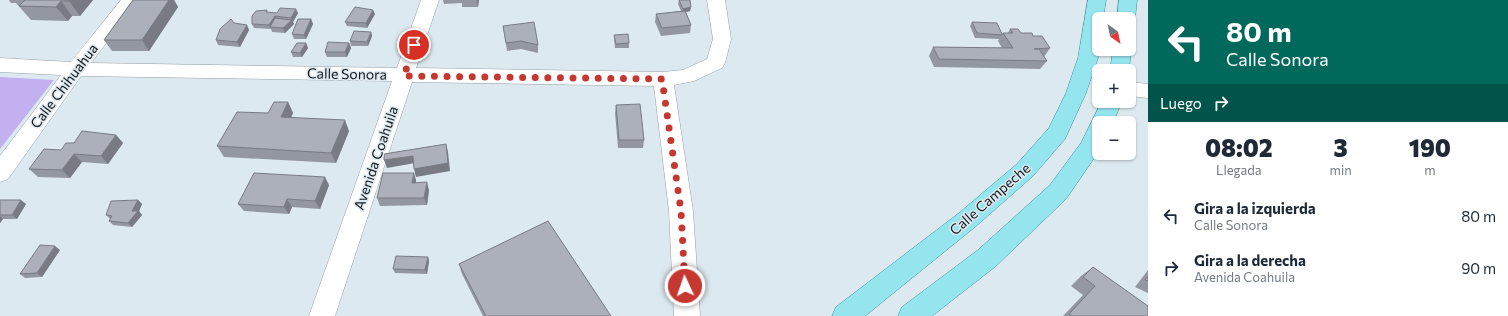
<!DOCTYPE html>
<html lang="es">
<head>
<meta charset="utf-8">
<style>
  body { margin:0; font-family:Commissioner,sans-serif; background:#f2f2f3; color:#1f2937; height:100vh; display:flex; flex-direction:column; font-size:15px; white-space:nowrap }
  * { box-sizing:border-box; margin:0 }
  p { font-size:13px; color:#747a83 }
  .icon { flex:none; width:22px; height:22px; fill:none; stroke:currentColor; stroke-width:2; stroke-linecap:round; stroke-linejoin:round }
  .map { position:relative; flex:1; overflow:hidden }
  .panel { display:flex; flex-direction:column; background:#fff; width:360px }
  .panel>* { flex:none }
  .top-card { background:#00695c; color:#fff; overflow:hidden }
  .needle { width:26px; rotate:147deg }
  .buttons { position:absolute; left:1092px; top:12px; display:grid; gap:8px }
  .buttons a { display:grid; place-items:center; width:44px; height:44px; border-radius:6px; background:#fff; box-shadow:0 1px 3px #0004; font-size:20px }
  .pin { position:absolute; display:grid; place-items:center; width:34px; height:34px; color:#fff; margin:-17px; border:2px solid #fff; border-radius:50%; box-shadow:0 1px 4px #0007 }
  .me { position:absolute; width:44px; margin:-22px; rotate:357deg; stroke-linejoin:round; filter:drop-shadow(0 0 3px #0008) }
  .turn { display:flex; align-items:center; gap:14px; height:84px; padding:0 12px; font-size:18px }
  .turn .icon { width:52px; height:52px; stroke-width:2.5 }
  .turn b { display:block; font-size:28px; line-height:34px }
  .then { display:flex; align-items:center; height:38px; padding:0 12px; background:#0003; gap:8px; font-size:15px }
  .eta { display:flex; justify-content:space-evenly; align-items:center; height:68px; text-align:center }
  .eta b { font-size:24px; font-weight:800; line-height:28px }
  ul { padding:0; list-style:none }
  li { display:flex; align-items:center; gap:12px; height:52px; padding:0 12px }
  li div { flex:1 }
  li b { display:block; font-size:15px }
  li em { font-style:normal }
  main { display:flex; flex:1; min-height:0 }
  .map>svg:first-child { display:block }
  .green { fill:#c2b0f1 }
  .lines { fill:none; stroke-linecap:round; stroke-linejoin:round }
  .minor-casing { stroke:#96a1a8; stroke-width:1 }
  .major-casing { stroke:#39919d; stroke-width:1 }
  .minor { fill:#fff; fill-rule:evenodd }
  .major { fill:#95e5ef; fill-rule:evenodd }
  .wall { fill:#9397a1 }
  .shaded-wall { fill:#787b83 }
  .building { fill:#abb0bb; stroke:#787b83 }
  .route { stroke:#c53730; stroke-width:7; stroke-dasharray:0 12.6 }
  .labels { text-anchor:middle; stroke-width:3; stroke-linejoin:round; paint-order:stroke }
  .street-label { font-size:14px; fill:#121619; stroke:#dde9f0 }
</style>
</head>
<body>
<main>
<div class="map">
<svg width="1148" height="316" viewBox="0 0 1148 316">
  <rect width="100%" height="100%" fill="#dde9f0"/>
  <path class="green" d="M0 77 54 80 0 149Z"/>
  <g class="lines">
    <defs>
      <g id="minor">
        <path d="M121 0H139L91 63 397 68 421 0H439L416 68 663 72 683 70 707 59 713 39 707 0H725L731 39 725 63 722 68 694 81 674 85 693 211 700 316H674L669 211 654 86 412 82 335 316H309L392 81 81 76 8 179 0 182V156L61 75 0 72V58L71 62Z"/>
        <path d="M1129 82 1148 84V98L1129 96Z"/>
      </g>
      <g id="major">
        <path d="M1088 0H1106L1103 19H1099L1098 58 1086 93 1065 139 1033 176 975 227 865 316H832L836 307 959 213 1017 164 1049 128 1066 93 1078 58Z"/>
        <path d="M1119 0H1137L1135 19 1132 23 1129 24V19H1117Z"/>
        <path d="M1129 45 1131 49 1129 72V71H1110L1113 49H1129Z"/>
        <path d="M1102 101H1122L1113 123H1099V151L1066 199 996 266 932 316H898L902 307 978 250 1050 185 1081 143Z"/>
      </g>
    </defs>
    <use href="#minor" class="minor-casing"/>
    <use href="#major" class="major-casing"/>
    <use href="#minor" class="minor"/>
    <use href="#major" class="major"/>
  </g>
  <g class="wall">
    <path d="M9 0H93L80 16H72L68 21 31 20 16 3H11Z"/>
    <path d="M133 0H174L178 7 149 51H112L104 40Z"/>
    <path d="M443 0H479L478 7H462V3L444 4Z"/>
    <path d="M679 0 691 7 690 11 686 12 691 25 690 33 661 36 655 22 656 14 681 11 678 4Z"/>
    <path d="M267 10 268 13H298L293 22 294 24 285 33 272 32 271 29 254 28 252 24Z"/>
    <path d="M375 14 367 28 347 26 345 22Z"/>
    <path d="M311 19 313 24 306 39H294L292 34Z"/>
    <path d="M972 22 1002 34 1003 33H1008L1010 29 1021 33 1033 36 1050 48 1044 57 1047 61 1040 69 934 67 929 56 933 47 1002 48 998 41 999 39 975 38 970 26Z"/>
    <path d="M234 23 249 30 240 47 218 45 216 40Z"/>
    <path d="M503 26 538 45V53L521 49 507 51Z"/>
    <path d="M371 32 372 36 368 46H351L350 41Z"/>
    <path d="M614 35 629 43V48H615L614 39Z"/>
    <path d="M306 43 308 48 302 57H293L291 52Z"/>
    <path d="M349 43 351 48 347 57H327L325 52Z"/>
    <path d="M288 102 293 113 291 118 349 131 336 163 224 157 217 146 268 113Z"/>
    <path d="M616 105 644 140 643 148H618L615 113Z"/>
    <path d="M116 135 123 143 108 164 82 162 70 178 38 177 29 169 74 143Z"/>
    <path d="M416 180V183L429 190 427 205 380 206 377 198Z"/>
    <path d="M329 185 320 209 292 207 289 214 244 211 238 204Z"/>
    <path d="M0 200 26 204 17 219H3L0 223Z"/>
    <path d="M138 200 142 204 139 211 142 215 132 227 113 225 109 221 110 219 106 215Z"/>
    <path d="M60 250 42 277 25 278 20 274Z"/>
    <path d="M428 257 429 261 427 274 395 273 393 269Z"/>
    <path d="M459 264 611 316H483L462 274Z"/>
    <path d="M1093 267 1148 316H1063L1083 295 1071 286 1081 276Z"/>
    <path d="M1148 270V293L1135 287Z"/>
  </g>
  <g class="shaded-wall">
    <path d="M70 0H93L80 16 69 1Z"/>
    <path d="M169 0H174L178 7 149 51 142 40Z"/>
    <path d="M477 0H479L478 7Z"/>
    <path d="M61 1 72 16 68 21 56 7Z"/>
    <path d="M691 7 690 11 682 13 683 9Z"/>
    <path d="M296 9 298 13 293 22 291 18Z"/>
    <path d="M373 10 375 14 367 28 366 23Z"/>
    <path d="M275 16 277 20 270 27 271 29 269 25Z"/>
    <path d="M311 19 313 24 306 39 304 35Z"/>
    <path d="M292 20 294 24 285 33 283 28Z"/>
    <path d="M247 25 249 30 240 47 237 42Z"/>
    <path d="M371 32 372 36 368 46 367 42Z"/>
    <path d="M306 43 308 48 302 57 300 53Z"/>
    <path d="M349 43 351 48 347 57 345 52Z"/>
    <path d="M288 102 293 113 286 128 281 117Z"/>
    <path d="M345 120 349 131 336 163 331 153Z"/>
    <path d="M116 135 123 143 108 164 101 156Z"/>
    <path d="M446 144 448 152 450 171 416 177 414 169Z"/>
    <path d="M74 154 82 162 70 178 62 170Z"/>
    <path d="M413 156 415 163 387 168 384 160Z"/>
    <path d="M414 173 416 180 415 191 412 183Z"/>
    <path d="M325 177 329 185 320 209 315 201Z"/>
    <path d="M427 182 429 190 427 205 424 198Z"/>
    <path d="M287 199 292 207 289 214 284 207Z"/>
    <path d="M21 200 26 204 17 219 12 215Z"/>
    <path d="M138 200 142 204 139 211 142 215 132 227 128 223 132 211Z"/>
    <path d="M0 216 3 219 0 223Z"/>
    <path d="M55 246 60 250 42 277 37 273Z"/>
    <path d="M428 257 429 261 427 274 425 270Z"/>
  </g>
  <g class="building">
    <path d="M25 0H70L69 1H61L56 7 19 6Z"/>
    <path d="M133 0H169L142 40H104Z"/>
    <path d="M679 0H690L691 7 683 9Z"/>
    <path d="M355 7 373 10 366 23 345 22Z"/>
    <path d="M280 8 296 9 291 18 275 16 269 25 252 24V16L256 11 267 10 266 12 277 13Z"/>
    <path d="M685 11 691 25 662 28 656 14Z"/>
    <path d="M275 18 292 20 283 28 270 27Z"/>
    <path d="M231 19 234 23 247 25 237 42 216 40 220 29Z"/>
    <path d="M298 19H311L304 35 292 34Z"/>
    <path d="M534 22 538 45 521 41 506 43 503 26Z"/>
    <path d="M972 22 997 23 1002 34V35L977 33Z"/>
    <path d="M1010 29H1018L1021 33H1032L1033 36H1042L1050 48 1034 49H1039L1047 61 939 59 933 47 1013 48 1003 33H1013Z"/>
    <path d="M354 31 371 32 367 42 350 41Z"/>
    <path d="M628 34 629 43 616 44 614 35Z"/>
    <path d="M328 42 349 43 345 52H325Z"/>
    <path d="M297 43H306L300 53 291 52Z"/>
    <path d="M274 102H288L281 117 345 120 331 153 217 146 237 112 268 113Z"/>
    <path d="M640 104 644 140H619L616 105Z"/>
    <path d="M82 131 116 135 101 156 74 154 62 170 29 169 44 149 61 150 66 143H74Z"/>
    <path d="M446 144 448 163 414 169 413 156 384 160V154Z"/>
    <path d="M254 173 325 177 315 201 287 199 284 207 238 204Z"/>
    <path d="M383 173H414L412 183 427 182 424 198H377Z"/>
    <path d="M0 200H21L12 215H0Z"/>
    <path d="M138 200 132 211H138L128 223 109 221 112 216 106 215 111 201Z"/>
    <path d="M548 221 611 316H486L459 264Z"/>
    <path d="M40 245 55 246 37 273 20 274Z"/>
    <path d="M396 256 428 257 425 270 393 269Z"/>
    <path d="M1093 267 1148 306V316H1072L1069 314 1095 286 1083 277Z"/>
    <path d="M1148 276V281L1145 280Z"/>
  </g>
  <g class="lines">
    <path class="route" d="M414 45 404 76 662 79 681 211 685 286"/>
  </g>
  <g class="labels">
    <g class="street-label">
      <text transform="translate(347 74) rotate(1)" y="5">Calle Sonora</text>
      <text transform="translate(64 86) rotate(-53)" y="5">Calle Chihuahua</text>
      <text transform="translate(376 158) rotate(-71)" y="5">Avenida Coahuila</text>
      <text transform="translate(990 199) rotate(-41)" y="5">Calle Campeche</text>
    </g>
  </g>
</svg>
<div class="buttons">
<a><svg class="needle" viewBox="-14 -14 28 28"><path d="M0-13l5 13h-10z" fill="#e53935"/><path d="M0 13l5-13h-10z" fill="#747a83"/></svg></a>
<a>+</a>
<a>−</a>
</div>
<div class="pin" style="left:414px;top:45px;background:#d93025"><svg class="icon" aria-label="arrive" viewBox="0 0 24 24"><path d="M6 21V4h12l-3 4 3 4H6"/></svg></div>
<svg class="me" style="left:685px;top:286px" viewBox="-20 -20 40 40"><circle r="17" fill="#c53730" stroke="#fff" stroke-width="3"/><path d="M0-11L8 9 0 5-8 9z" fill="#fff"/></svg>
</div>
<section class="panel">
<div class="top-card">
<div class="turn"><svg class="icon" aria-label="left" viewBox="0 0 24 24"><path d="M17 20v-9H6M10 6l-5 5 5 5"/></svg><div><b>80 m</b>Calle Sonora</div></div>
<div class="then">Luego<svg class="icon" aria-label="right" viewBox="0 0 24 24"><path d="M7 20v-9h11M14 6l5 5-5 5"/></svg></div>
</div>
<div class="eta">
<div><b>08:02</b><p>Llegada</p></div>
<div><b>3</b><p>min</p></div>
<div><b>190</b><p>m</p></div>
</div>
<ul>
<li><svg class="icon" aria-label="left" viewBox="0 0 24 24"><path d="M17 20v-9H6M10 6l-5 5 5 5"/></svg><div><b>Gira a la izquierda</b><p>Calle Sonora</p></div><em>80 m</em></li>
<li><svg class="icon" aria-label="right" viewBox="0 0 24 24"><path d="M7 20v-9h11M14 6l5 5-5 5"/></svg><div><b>Gira a la derecha</b><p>Avenida Coahuila</p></div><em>90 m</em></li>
</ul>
</section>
</main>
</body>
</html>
